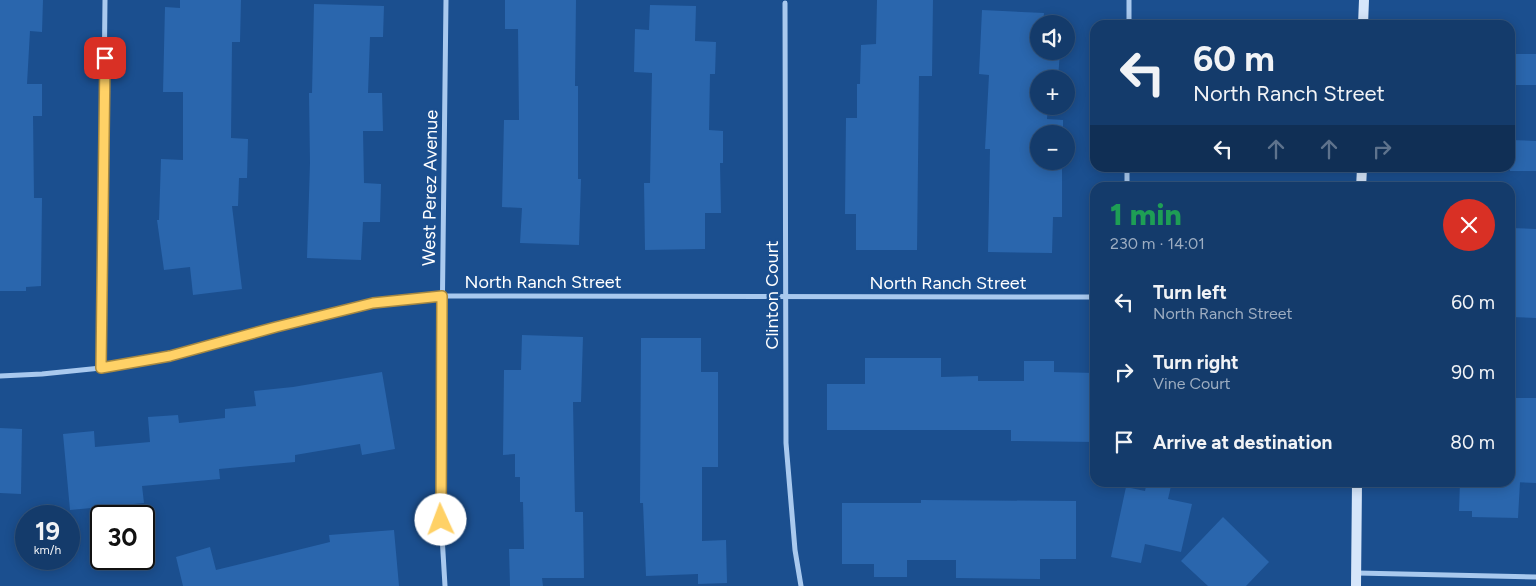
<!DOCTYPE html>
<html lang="en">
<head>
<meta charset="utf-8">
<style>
  body { margin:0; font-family:Figtree,sans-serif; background:#1d4271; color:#f1f3f6; height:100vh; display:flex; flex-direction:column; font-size:19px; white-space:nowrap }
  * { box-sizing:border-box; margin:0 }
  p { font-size:16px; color:#9dadc1 }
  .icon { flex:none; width:28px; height:28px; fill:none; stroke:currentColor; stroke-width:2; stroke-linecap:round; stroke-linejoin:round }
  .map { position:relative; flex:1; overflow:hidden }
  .sheet { position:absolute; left:1090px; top:182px; width:425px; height:305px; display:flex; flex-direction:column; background:#143b6b; border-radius:15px; box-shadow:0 2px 12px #0003,0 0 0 1px #33557e }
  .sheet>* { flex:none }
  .banner { position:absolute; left:1090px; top:20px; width:425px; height:152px; border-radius:15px; box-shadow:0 2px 12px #0003,0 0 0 1px #33557e; background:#143b6b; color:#f1f3f6; overflow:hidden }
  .tools { position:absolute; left:1030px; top:15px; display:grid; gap:10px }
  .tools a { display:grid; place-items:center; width:45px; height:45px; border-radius:50%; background:#143b6b; box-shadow:0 2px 12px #0003,0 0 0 1px #33557e; font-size:25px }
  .speed { position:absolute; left:15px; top:505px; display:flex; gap:10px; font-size:25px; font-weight:700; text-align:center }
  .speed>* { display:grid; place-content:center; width:65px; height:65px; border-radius:50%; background:#143b6b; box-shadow:0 2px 12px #0003,0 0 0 1px #33557e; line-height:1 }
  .speed small { font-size:12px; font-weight:400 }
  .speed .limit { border:2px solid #111; border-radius:8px; background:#fff; color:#111 }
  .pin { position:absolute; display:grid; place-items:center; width:42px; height:42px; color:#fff; margin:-21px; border-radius:10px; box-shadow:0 2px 8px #0006 }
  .me { position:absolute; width:55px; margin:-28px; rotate:358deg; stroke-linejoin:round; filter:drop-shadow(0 0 4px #0008) }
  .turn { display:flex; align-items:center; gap:18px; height:105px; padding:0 20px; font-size:22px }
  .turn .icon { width:65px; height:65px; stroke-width:2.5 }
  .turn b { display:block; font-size:35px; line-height:42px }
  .lanes { display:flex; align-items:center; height:48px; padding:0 20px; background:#0003; justify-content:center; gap:25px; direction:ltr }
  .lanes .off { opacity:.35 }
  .round { display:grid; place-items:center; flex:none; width:52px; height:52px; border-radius:26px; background:#1d4271 }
  .head { display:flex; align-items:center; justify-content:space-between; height:85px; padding:0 20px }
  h1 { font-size:30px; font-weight:800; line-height:38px; color:#1e9e55 }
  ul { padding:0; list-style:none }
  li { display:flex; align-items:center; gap:15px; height:70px; padding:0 20px }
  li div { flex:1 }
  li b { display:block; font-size:19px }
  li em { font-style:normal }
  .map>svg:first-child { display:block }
  .building { fill:#2a66ad }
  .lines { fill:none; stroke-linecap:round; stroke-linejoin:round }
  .street { stroke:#a9c9ee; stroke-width:5 }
  .secondary { stroke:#d6e6fa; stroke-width:10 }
  .route-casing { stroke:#a68842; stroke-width:12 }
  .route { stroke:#ffd166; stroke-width:9 }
  .labels { text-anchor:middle; stroke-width:5; stroke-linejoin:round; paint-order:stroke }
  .street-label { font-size:18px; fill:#fff; stroke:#1b4f8f }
</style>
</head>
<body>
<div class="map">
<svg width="1536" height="586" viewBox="0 0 1536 586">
  <rect width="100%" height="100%" fill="#1b4f8f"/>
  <g class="building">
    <path d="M0 0H43L42 32 30 31 27 84H42V116H33L34 198H42L41 286 26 287V291H0Z"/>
    <path d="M180 0H241L240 42H232L231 138 248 139 247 178H239L238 206H232L242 289 193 295 190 267 164 270 157 220H159L161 159 183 160V92H163L165 7 180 8Z"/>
    <path d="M505 0H576L575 86H578V179H581L579 245 520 243 522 208 502 207 504 120H519L518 29H505Z"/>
    <path d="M877 0H933L932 76H919L917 250H856V214H845L846 118H857V84H860L861 45 876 44Z"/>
    <path d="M314 4 384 6 383 37H370L368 93H382L383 131H363L364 183 381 184 380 222H363L361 260 307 258 310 163 309 93H312Z"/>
    <path d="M650 5 696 6 695 41 716 42 715 74H710L709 130 723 131V163H720L721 213H705V249L645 250 644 183H650L652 73 634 72 635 29 649 30Z"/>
    <path d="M982 10 1044 13 1043 24H1039V51L1060 52 1058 78 1039 79V106H1048L1047 119 1063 120V134H1039V161H1062V217H1053L1052 253 988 252 990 149H985L989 75 979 74Z"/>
    <rect x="1510" y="54" width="26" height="31"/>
    <path d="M1510 140 1536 141V171H1510Z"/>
    <path d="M1510 228 1536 229V318L1510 317Z"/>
    <path d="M522 335 583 337 581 402H573L575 512H583L584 578H542L543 586H510L509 549H524L523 502H520V477H515V454L503 455 504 370H521Z"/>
    <path d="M641 338H701V372H718V467H702V541L726 540 727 583 698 584V574L646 576 643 503H640Z"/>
    <path d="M865 358H941V377L978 376V381H1024V361H1054V372L1095 373V442L1011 441V430H827V384H865Z"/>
    <path d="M382 372 395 449 362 455 360 444 295 455V462L219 469 220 479 142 486 144 503 70 510 63 434 94 431 95 447 150 442 148 417 178 415 179 423 225 418V409L256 406 254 391 293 387Z"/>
    <path d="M1510 398H1536V483L1510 482Z"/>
    <path d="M0 428 22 429 21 494 0 493Z"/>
    <path d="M1147 482 1171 486 1168 499 1192 504 1181 552 1145 544 1141 563 1111 557 1126 487 1145 491Z"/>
    <path d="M1460 482H1520L1518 518 1472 517V511H1459Z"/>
    <path d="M921 500 1076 501V559H1040V579L956 578V560H907V577H874V564H842V503H921Z"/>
    <path d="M1223 517 1269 562 1246 586H1208L1181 561Z"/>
    <path d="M394 530 399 586H183L176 557 210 547 216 570 330 542 329 535Z"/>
  </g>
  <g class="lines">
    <g class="street">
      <path d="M785 3 786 443 795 550 801 586"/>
      <path d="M1129 25V0"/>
      <path d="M1127 188V168"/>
      <path d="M101 368 105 0"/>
      <path d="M0 376 42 374 101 368 170 356 276 327 373 303 442 296 1095 297"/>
      <path d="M1357 573 1536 577"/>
      <path d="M445 586 440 502 446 0"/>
    </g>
    <g class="secondary">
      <path d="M1363 25 1364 0"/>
      <path d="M1361 188 1362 168"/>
      <path d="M1356 586 1357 482"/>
    </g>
  </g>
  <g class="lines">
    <defs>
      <path id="route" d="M105 58 101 368 170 356 276 327 373 303 442 296 441 520"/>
    </defs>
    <use href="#route" class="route-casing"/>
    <use href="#route" class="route"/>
  </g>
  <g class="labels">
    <g class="street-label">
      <text transform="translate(430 188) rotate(-89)" y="6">West Perez Avenue</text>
      <text x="543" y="288">North Ranch Street</text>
      <text x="948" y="289">North Ranch Street</text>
      <text transform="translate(772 295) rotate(-90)" y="6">Clinton Court</text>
    </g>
  </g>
</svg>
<div class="tools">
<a><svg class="icon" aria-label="sound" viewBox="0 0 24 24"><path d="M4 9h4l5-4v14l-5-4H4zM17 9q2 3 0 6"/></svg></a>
<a>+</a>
<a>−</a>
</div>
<div class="speed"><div>19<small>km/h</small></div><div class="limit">30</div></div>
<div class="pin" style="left:105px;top:58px;background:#d93025"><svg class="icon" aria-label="arrive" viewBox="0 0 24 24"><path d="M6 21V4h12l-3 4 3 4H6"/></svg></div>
<svg class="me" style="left:441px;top:520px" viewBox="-20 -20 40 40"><circle r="19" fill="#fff"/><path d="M0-13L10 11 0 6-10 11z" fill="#ffd166"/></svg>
<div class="banner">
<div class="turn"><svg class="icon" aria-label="left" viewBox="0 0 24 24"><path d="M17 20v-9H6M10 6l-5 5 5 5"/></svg><div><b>60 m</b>North Ranch Street</div></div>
<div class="lanes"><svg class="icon" aria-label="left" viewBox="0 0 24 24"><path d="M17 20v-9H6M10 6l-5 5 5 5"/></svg><svg class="icon off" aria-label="ahead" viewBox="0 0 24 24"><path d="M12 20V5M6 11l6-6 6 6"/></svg><svg class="icon off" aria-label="ahead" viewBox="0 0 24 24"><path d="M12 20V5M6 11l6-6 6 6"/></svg><svg class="icon off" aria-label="right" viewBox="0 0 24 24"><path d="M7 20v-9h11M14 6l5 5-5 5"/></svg></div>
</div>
<section class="sheet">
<div class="head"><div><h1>1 min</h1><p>230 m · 14:01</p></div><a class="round" style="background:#d93025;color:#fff"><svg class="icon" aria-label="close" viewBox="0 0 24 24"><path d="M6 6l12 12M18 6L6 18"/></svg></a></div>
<ul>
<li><svg class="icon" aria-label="left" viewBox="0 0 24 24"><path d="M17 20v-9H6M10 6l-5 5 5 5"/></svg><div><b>Turn left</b><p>North Ranch Street</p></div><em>60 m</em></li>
<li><svg class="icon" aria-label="right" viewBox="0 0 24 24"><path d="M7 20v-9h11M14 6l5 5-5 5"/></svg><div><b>Turn right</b><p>Vine Court</p></div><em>90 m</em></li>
<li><svg class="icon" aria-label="arrive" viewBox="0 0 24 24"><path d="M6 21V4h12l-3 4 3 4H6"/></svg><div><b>Arrive at destination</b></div><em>80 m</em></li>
</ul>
</section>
</div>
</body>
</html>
